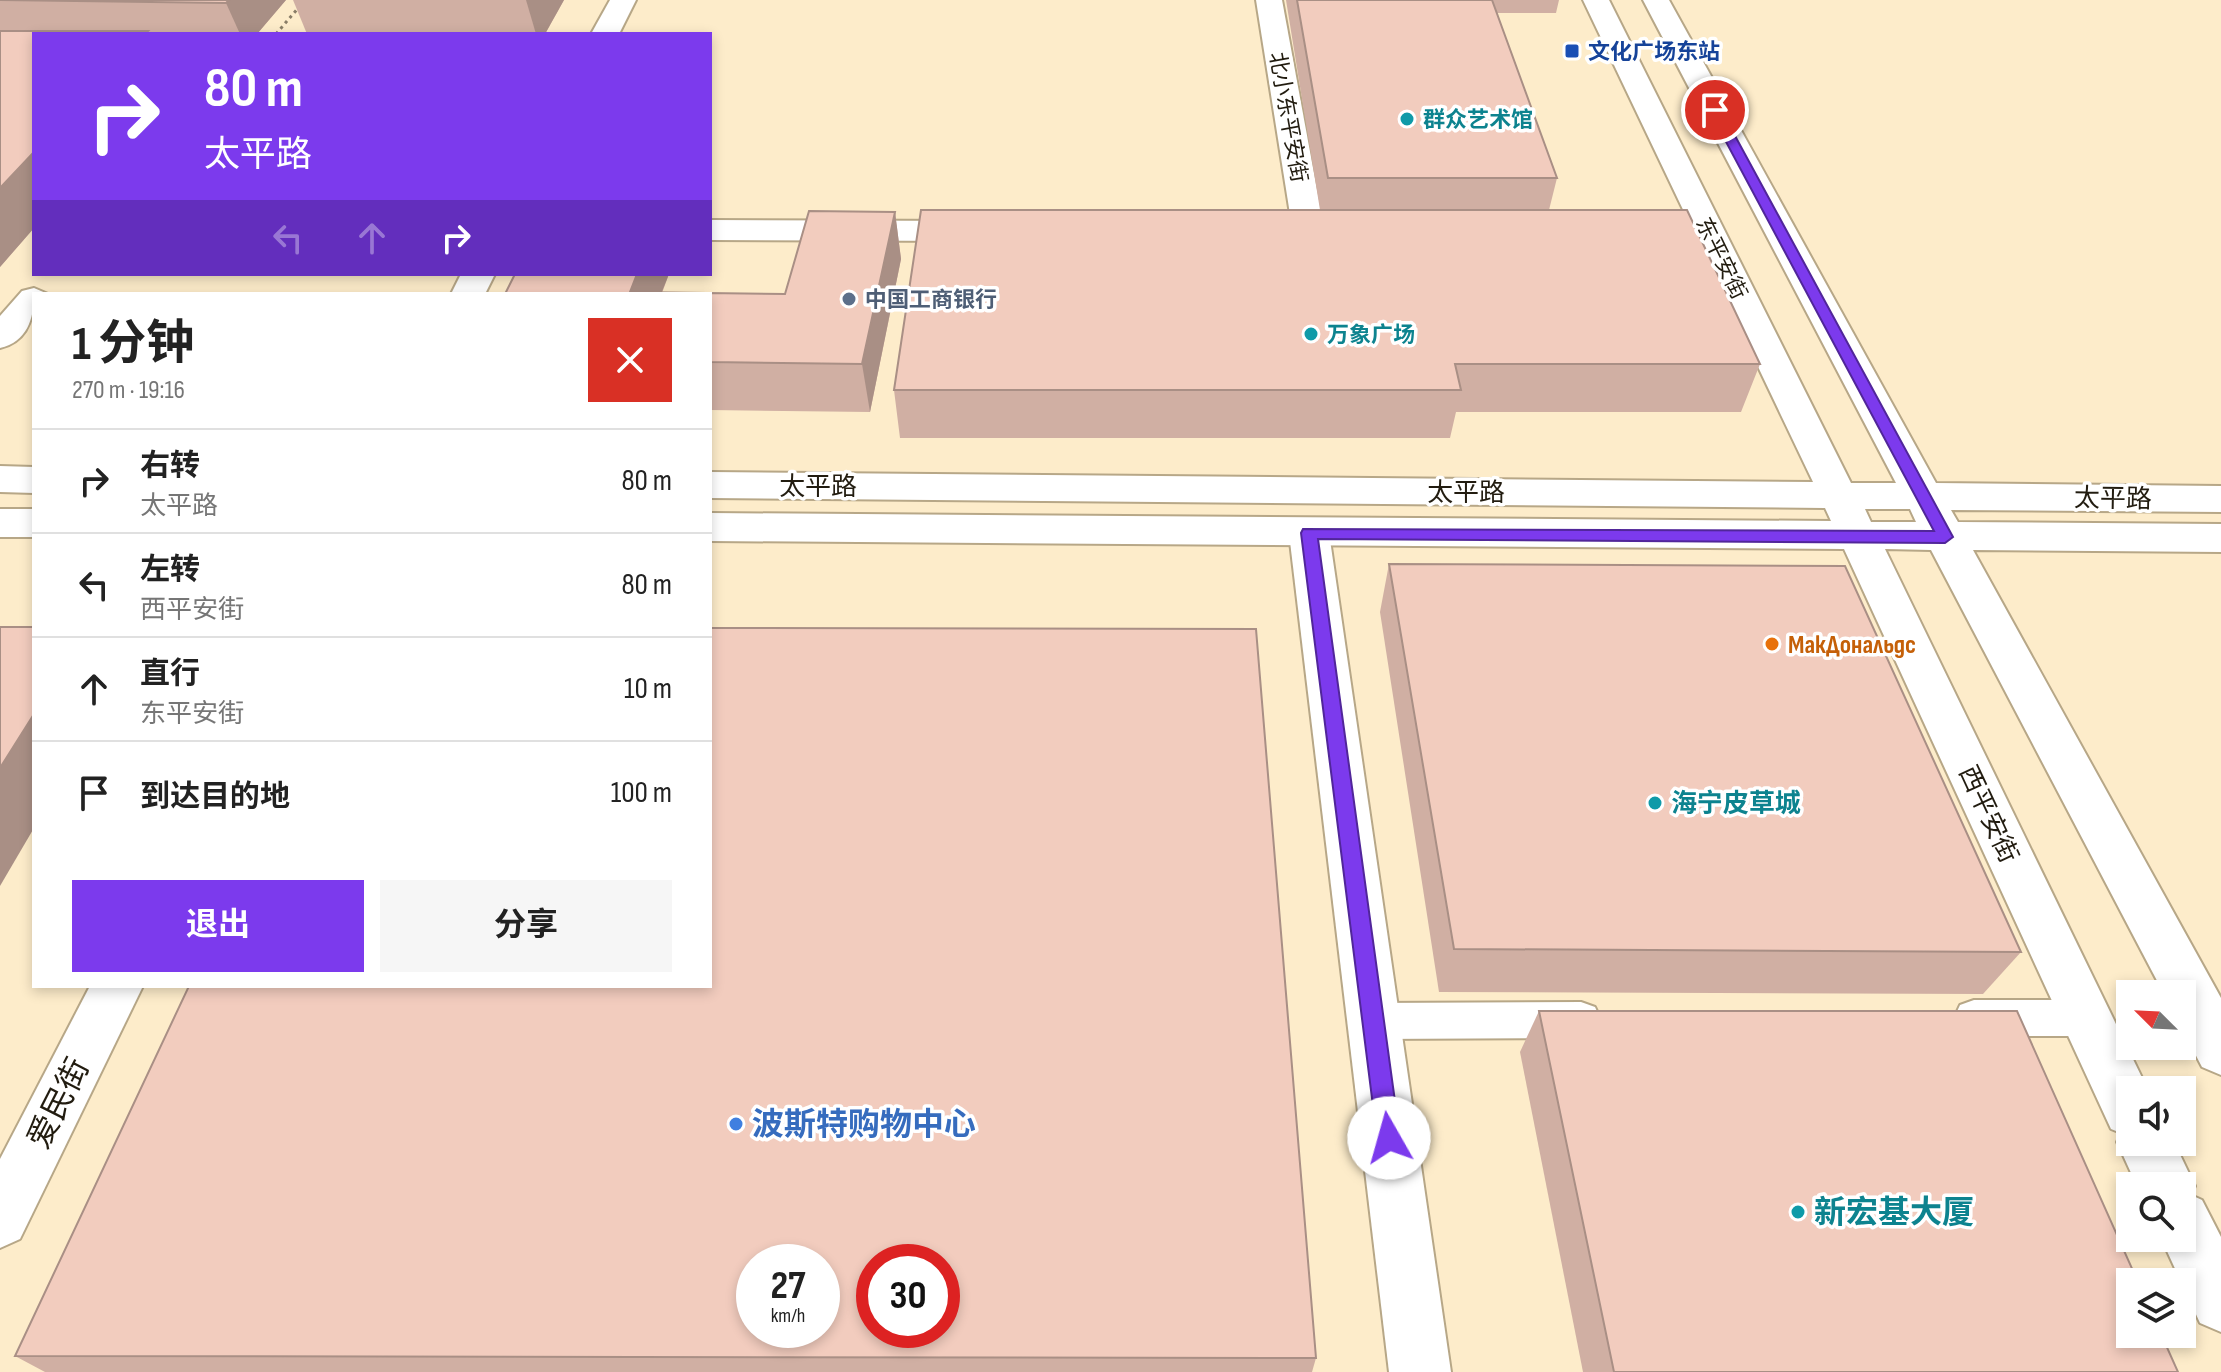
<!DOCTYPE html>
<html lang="zh">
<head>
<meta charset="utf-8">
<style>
  body { margin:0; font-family:"Sofia Sans Condensed","Noto Sans SC",sans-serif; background:#f6f6f6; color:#222; height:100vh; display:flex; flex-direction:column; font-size:30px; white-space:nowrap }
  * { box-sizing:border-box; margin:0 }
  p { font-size:26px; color:#767676 }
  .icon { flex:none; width:44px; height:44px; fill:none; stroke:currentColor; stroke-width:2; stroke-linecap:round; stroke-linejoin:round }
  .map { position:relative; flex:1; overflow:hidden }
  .panel { position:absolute; left:32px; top:292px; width:680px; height:696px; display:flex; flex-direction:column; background:#fff; border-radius:0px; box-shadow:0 4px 12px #0003 }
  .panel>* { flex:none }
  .hud { position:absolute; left:32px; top:32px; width:680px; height:244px; border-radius:0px; box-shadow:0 4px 12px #0003; background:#7c3aed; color:#fff; overflow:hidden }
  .needle { width:52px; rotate:294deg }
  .buttons { position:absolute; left:2116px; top:980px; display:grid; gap:16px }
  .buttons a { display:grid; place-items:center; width:80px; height:80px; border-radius:0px; background:#fff; box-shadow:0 4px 12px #0003; font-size:40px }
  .speed { position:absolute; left:736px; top:1244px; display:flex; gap:16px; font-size:40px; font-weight:700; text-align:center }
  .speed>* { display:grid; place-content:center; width:104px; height:104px; border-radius:50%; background:#fff; box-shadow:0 4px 12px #0003; line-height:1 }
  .speed small { font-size:20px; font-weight:400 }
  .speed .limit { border:12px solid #d22; background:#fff; color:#111 }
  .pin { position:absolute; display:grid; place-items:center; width:68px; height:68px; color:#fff; margin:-34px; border:4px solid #fff; border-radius:50%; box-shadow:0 2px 8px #0007 }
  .me { position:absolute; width:88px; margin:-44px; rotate:353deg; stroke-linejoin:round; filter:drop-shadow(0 0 6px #0008) }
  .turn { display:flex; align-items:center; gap:28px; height:168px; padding:0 40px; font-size:36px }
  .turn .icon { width:104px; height:104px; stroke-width:2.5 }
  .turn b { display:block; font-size:56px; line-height:68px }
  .lanes { display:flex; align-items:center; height:76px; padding:0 40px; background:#0003; justify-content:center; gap:40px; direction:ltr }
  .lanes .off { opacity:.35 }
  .round { display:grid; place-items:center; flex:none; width:84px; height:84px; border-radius:0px; background:#f6f6f6 }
  .overview { display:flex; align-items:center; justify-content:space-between; height:136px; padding:0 40px }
  h1 { font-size:48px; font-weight:700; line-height:60px }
  .primary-button { display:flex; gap:16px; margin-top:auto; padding:16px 40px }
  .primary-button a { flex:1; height:92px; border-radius:0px; background:#7c3aed; color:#fff; font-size:32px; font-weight:700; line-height:92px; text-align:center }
  .primary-button a+a { background:#f6f6f6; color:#222 }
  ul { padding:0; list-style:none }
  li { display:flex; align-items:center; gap:24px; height:104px; padding:0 40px; border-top:2px solid #e0e0e0 }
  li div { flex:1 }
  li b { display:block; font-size:30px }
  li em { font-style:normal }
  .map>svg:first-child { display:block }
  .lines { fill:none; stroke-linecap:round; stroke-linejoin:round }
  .service-casing { stroke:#b7a787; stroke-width:4 }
  .minor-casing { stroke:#b7a787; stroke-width:4 }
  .tertiary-casing { stroke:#b7a787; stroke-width:4 }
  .secondary-casing { stroke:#b7a787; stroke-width:4 }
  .path { stroke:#897d67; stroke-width:3; stroke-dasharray:3 4; stroke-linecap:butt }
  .service { fill:#fff; fill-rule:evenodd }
  .minor { fill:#fff; fill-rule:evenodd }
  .tertiary { fill:#fff; fill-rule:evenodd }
  .secondary { fill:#fff; fill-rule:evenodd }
  .wall { fill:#d0afa3 }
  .shaded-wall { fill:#a98f85 }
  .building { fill:#f2ccbe; stroke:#a98f85; stroke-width:2; fill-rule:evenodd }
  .route { fill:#7c3aed; stroke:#51269a; stroke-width:2 }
  .transit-dot { fill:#1a4fb4; stroke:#fff; stroke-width:3 }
  .culture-dot { fill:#0f9aa8; stroke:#fff; stroke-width:3 }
  .service-dot { fill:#5c6f8a; stroke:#fff; stroke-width:3 }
  .food-dot { fill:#e8710a; stroke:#fff; stroke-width:3 }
  .shop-dot { fill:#3f7fe0; stroke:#fff; stroke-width:3 }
  .labels { text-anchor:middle; stroke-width:7; stroke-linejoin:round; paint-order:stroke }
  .far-transit-label { font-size:22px; font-weight:bold; fill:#164399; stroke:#fff; text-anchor:start }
  .far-street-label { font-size:22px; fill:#221c10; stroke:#fff }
  .far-culture-label { font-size:22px; font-weight:bold; fill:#0d838f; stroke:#fff; text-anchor:start }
  .far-service-label { font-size:22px; font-weight:bold; fill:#4e5e75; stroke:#fff; text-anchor:start }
  .street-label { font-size:26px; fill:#221c10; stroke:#fff }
  .food-label { font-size:26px; font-weight:bold; fill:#c56008; stroke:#fff; text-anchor:start }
  .culture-label { font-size:26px; font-weight:bold; fill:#0d838f; stroke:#fff; text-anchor:start }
  .near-street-label { font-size:32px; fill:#221c10; stroke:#fff }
  .near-shop-label { font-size:32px; font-weight:bold; fill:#366cbe; stroke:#fff; text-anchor:start }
  .near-culture-label { font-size:32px; font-weight:bold; fill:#0d838f; stroke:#fff; text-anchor:start }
</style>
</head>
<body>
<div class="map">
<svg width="2221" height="1372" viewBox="0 0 2221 1372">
  <rect width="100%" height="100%" fill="#fdecca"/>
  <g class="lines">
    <defs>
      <g id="service">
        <path d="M1974 1000H2086L2100 1005 2106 1018 2100 1031 2086 1036H1974L1960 1031 1954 1018 1960 1005Z"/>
        <path d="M1581 1002 1595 1007 1601 1020 1595 1033 1581 1038 1373 1039 1359 1034 1353 1021 1359 1008 1373 1003Z"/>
      </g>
      <g id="minor">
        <path d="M1256 0H1282L1325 233 1320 240 1309 243 1298 240 1293 233Z"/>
        <path d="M710 220 980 221 991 224 996 231 991 238 980 241 710 240Z"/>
        <path d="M34 288 48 294H34C34 319 27 342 0 348V316L22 291Z"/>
        <path d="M1309 519 1323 523 1329 533 1451 1372H1389L1289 533 1295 523Z"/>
      </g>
      <g id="tertiary">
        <path d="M610 0H636L619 34H591Z"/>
        <path d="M461 274H495L485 294H451Z"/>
        <path d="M90 986H143L20 1239 0 1248V1159Z"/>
      </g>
      <g id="secondary">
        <path d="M1583 0H1609L1851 483H1896L1643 0H1669L1936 483 2221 486V512L1951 510 1958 522 2221 524V552L1973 550 2221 998V1075L2202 1067 2182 1029V994H2164L1931 550 1885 549 2148 1090H2130V1142H2174L2195 1186 2191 1195 2202 1200 2221 1237V1332L2200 1323 2161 1238H2182V1186H2137L2117 1142 2121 1133 2111 1129 1844 549 710 541V513L1831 521 1825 508 710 498V472L1813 482ZM1865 509H1910L1916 522H1871Z"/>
        <path d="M0 466 34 467V493L0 492Z"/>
        <rect x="0" y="509" width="34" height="28"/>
      </g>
    </defs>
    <use href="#service" class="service-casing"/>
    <use href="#minor" class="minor-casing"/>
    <use href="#tertiary" class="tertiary-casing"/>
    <use href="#secondary" class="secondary-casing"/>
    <path class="path" d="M276 34 305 0"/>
    <use href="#service" class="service"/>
    <use href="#minor" class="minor"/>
    <use href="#tertiary" class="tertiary"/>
    <use href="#secondary" class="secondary"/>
  </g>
  <g class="wall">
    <path d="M0 0H286L257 34H34V228L0 267Z"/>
    <path d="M293 0H564L545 34H307Z"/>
    <path d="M1286 0H1559L1556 13H1497L1557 178 1549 210 1760 364 1741 412H1456L1450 438H900L894 390 1320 210Z"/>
    <path d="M895 212 901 259 870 412 710 410V294H505L669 274 662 293 785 294Z"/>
    <path d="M1389 564 2021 952 1983 994 1439 992 1380 612Z"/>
    <path d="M1539 1011 2178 1372H1583L1520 1052Z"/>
    <path d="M15 1356 1316 1358 1312 1372H45Z"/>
  </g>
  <g class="shaded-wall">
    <path d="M229 0H286L257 34H240L226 3Z"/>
    <path d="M526 0H564L545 34H536Z"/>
    <path d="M34 152V228L0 267V188Z"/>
    <path d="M895 212 901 259 870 412 862 364Z"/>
    <path d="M637 274H669L661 294 630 292Z"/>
    <path d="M34 714V828L0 886V768Z"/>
  </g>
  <g class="building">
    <path d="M0 0H229L226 3Z"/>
    <path d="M1297 0H1492L1557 178H1328Z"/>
    <path d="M0 31H148L145 34H34V152L0 188Z"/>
    <path d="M921 210H1687L1760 364H1455L1461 390H894Z"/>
    <path d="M809 211 895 212 862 364 710 362V294H505L515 274H637L630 292 785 294Z"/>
    <path d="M1389 564 1845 566 2021 952 1454 949Z"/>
    <path d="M0 627H34V714L0 768Z"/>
    <path d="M710 628 1256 629 1316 1358 15 1356 189 986H710ZM754 1262H822V1330H754ZM874 1262H942V1330H874Z"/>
    <path d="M1539 1011H2017L2138 1282H2130V1334H2161L2178 1372H1614Z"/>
  </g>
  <path class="route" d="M1715 107 1721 110 1953 537 1945 543 1318 539 1400 1138 1397 1146 1389 1149 1381 1146 1377 1138 1301 533 1303 529 1934 531 1709 110Z"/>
  <rect class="transit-dot" x="1564" y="43" width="16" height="16" rx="4"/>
  <g class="culture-dot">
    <circle cx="1407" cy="119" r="8"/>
    <circle cx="1311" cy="334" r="8"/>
    <circle cx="1655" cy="803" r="8"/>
    <circle cx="1798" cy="1212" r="8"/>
  </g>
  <circle class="service-dot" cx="849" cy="299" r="8"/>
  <circle class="food-dot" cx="1772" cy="644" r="8"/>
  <circle class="shop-dot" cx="736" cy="1124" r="8"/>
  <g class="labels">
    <g class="far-transit-label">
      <text x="1588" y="59">文化广场东站</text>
    </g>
    <g class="far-street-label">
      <text transform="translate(1289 117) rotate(80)" y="8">北小东平安街</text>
      <text transform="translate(1722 258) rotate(64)" y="8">东平安街</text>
    </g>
    <g class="far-culture-label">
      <text x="1423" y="127">群众艺术馆</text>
      <text x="1327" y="342">万象广场</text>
    </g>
    <g class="far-service-label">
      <text x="865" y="307">中国工商银行</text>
    </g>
    <g class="street-label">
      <text x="818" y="495">太平路</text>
      <text x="1466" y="501">太平路</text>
      <text transform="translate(2113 498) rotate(1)" y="9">太平路</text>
      <text transform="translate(1989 814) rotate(65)" y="9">西平安街</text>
    </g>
    <g class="food-label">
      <text x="1788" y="653">МакДональдс</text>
    </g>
    <g class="culture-label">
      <text x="1671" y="812">海宁皮草城</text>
    </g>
    <g class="near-street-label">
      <text transform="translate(58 1103) rotate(-63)" y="11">爱民街</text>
    </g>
    <g class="near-shop-label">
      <text x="752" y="1135">波斯特购物中心</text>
    </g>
    <g class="near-culture-label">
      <text x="1814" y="1223">新宏基大厦</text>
    </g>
  </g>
</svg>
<div class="buttons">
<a><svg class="needle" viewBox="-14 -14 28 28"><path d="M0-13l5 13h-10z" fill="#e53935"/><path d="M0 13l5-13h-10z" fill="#767676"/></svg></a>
<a><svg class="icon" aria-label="sound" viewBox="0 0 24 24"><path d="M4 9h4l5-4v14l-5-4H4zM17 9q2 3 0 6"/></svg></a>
<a><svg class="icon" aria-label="search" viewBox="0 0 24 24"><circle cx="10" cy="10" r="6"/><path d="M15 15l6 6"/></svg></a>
<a><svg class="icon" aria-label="layers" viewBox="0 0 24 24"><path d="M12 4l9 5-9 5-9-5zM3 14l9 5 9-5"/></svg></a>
</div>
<div class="speed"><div>27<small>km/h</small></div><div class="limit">30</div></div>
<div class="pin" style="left:1715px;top:110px;background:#d93025"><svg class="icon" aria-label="arrive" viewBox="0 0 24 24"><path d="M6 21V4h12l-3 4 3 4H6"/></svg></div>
<svg class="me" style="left:1389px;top:1138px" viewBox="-20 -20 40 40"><circle r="19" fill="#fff"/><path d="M0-13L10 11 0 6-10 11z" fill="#7c3aed"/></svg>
<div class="hud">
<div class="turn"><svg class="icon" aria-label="right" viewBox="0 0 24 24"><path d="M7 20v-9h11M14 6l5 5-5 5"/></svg><div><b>80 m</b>太平路</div></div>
<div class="lanes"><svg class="icon off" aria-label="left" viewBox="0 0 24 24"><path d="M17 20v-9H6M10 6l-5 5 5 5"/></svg><svg class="icon off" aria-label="ahead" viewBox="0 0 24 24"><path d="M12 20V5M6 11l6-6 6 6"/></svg><svg class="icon" aria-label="right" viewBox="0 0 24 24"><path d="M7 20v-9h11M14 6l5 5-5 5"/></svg></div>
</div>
<section class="panel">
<div class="overview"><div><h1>1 分钟</h1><p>270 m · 19:16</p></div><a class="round" style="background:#d93025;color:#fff"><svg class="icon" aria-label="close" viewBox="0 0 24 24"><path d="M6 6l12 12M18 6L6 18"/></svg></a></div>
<ul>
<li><svg class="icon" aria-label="right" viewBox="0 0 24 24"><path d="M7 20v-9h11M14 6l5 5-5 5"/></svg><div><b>右转</b><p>太平路</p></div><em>80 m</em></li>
<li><svg class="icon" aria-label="left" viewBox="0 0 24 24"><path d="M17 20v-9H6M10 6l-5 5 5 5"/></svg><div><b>左转</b><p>西平安街</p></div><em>80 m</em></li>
<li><svg class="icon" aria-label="ahead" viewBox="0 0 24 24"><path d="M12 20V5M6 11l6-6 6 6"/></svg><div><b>直行</b><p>东平安街</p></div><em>10 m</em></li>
<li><svg class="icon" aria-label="arrive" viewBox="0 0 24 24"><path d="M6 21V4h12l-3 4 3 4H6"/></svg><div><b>到达目的地</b></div><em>100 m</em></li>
</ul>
<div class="primary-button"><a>退出</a><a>分享</a></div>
</section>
</div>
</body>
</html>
